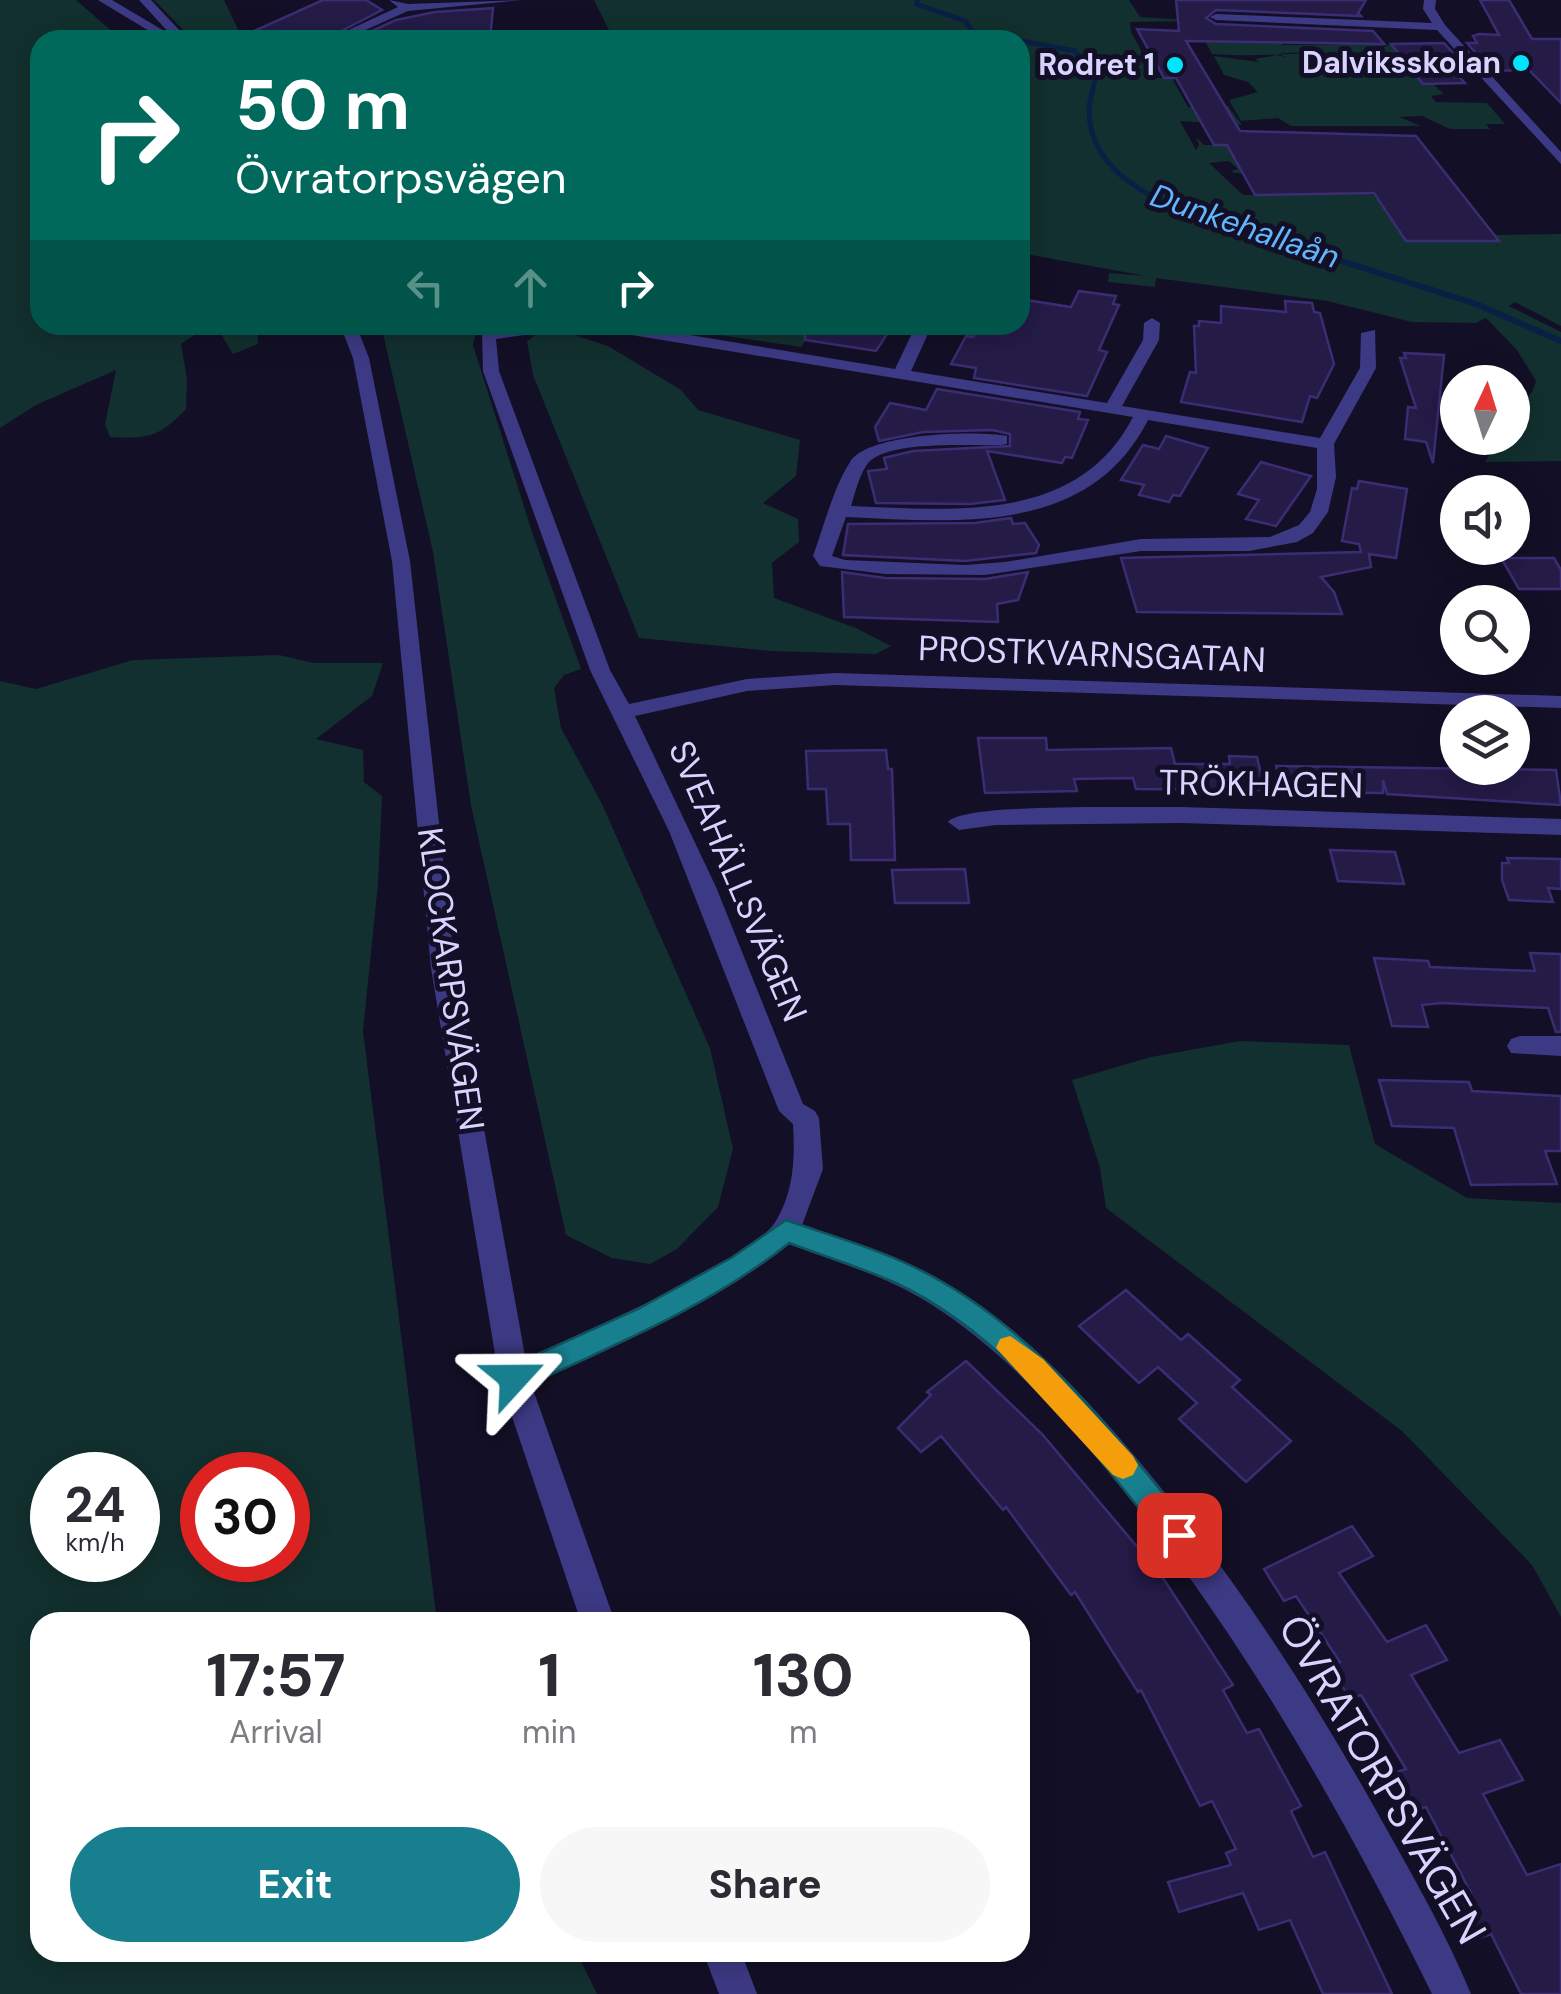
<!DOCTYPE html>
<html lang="en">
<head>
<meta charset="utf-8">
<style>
  body { margin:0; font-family:"DM Sans",sans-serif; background:#f7f7f7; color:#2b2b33; height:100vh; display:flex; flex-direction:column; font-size:38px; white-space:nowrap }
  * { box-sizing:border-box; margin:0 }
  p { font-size:32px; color:#7c7c81 }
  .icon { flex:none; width:55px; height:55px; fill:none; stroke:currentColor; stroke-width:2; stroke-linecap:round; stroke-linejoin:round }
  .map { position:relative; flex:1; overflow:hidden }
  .side { position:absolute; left:30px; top:1612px; width:1000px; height:350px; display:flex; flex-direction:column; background:#fff; border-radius:30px; box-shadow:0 5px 25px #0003 }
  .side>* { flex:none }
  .top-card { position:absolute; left:30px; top:30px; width:1000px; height:305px; border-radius:30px; box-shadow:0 5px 25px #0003; background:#00695c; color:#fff; overflow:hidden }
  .needle { width:65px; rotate:4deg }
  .buttons { position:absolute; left:1440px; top:365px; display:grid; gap:20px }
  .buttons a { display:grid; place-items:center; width:90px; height:90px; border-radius:50%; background:#fff; box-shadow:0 5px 25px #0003; font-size:50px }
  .speed { position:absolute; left:30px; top:1452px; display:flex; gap:20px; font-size:50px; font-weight:700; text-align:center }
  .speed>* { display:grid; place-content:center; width:130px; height:130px; border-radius:50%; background:#fff; box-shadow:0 5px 25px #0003; line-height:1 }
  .speed small { font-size:25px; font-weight:400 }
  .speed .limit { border:15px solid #d22; background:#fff; color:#111 }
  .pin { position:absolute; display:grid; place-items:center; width:85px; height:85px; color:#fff; margin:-42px; border-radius:20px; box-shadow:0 5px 15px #0006 }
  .me { position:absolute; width:110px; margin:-55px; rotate:66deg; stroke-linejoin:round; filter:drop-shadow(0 0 8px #0008) }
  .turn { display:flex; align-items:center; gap:35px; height:210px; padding:0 40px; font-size:45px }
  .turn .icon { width:130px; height:130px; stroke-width:2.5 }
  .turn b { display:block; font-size:70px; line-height:85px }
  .lanes { display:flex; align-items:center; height:95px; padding:0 40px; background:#0003; justify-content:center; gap:50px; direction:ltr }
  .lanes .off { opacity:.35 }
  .eta { display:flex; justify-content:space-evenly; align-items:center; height:170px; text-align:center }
  .eta b { font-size:60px; font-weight:800; line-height:70px }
  .action { display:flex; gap:20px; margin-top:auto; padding:20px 40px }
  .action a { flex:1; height:115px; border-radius:60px; background:#187f8f; color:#fff; font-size:40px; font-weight:800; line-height:115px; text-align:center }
  .action a+a { background:#f7f7f7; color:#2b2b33 }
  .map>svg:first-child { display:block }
  .green { fill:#12302f; fill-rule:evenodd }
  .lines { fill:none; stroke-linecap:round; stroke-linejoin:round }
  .stream-far1 { stroke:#0a1f44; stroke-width:5 }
  .stream { stroke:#0a1f44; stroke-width:6 }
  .building { fill:#241b47; stroke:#3b2d73; stroke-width:2.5 }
  .minor { fill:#3d3a85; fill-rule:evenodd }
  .tertiary { fill:#3d3a85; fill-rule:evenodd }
  .route { fill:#187f8f; stroke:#10535d; stroke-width:2.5 }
  .slow { fill:#f59e0b }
  .poi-dot { fill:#00e5ff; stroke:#130f26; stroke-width:4 }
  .labels { text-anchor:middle; stroke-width:10; stroke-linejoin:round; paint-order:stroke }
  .far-poi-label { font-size:30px; font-weight:bold; fill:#d9d4ff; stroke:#130f26; text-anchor:end }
  .far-water-label { font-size:32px; font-style:italic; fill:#62b6ff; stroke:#130f26 }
  .street-label { font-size:35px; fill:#d9d4ff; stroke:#130f26 }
  .near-street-label { font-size:42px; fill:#d9d4ff; stroke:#130f26 }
</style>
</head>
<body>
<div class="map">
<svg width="1561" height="1994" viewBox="0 0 1561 1994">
  <rect width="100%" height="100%" fill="#130f26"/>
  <g class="green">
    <path d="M0 0H76L122 40H40V325H257L258 344 233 354 221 334H196L181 344 187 379 186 409C159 437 149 439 110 437L105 424 116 370 36 405 0 428Z"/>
    <path d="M154 0H224L243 40H193Z"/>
    <path d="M594 0H1129L1140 17 1201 21 1130 22 1131 32 1156 78H1172L1188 107 1228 106 1242 125 1180 121 1196 150 1199 145 1196 137 1204 145 1286 144 1298 174 1234 173 1231 171 1238 169 1229 161 1209 163 1243 195 1360 193 1416 202 1396 226 1407 241H1497L1494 235 1561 234V326L1515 302 1509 306 1561 332V461L1485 462 1500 438H1512L1513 413 1532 392 1536 381 1517 350 1486 318 1476 323 1412 322 1327 301 1156 278 1155 287 1108 282 1109 273 1146 276 1020 253V40H521L611 34Z"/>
    <path d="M1375 33 1386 44 1375 51 1391 44 1423 83 1433 84 1444 94 1431 96 1436 102 1487 103 1505 124H1486L1490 129H1450L1422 116 1399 117 1421 126H1291L1278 118 1241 121 1229 100 1258 92 1248 82 1224 75 1214 56 1259 62 1255 59 1277 55 1287 58 1279 54 1285 53 1369 51C1317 51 1264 58 1212 54L1204 39 1279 40 1283 45 1382 44Z"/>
    <path d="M381 325H490L475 336 473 345 533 535 581 669 564 675 554 688 561 728 602 804 710 1048 733 1149 718 1207 677 1249 650 1264 612 1258 566 1235 471 805 433 552Z"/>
    <path d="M702 325H816L801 347 705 333 700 329Z"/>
    <path d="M556 329 608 346 681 390 698 410 800 440 796 476 763 503 798 519 799 542 772 563 774 598 856 628 891 646 876 654 771 651 639 638 533 375 527 341 537 334Z"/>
    <path d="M279 655 314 663H383L372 696 316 739 363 750 364 782 382 796 378 884 363 1031 437 1622H40V1952L577 1953 597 1994H0V681L36 689 133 660ZM52 1475H138V1560H52ZM202 1475H288V1560H202Z"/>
    <path d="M1240 1041 1349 1045 1375 1144 1467 1198 1561 1203V1617L1532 1565 1402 1431 1106 1208 1100 1168 1072 1080 1151 1057Z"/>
  </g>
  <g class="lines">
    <g class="stream-far1">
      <path d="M918 0 916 4 965 21 979 40"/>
      <path d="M1016 40 1075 51 1095 80C1093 90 1089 101 1089 111 1090 186 1182 210 1240 228"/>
    </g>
    <path class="stream" d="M1232 226 1476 304 1561 341"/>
  </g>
  <g class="building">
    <path d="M323 0H366L382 10 324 40H293L254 31Z"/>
    <path d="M1176 0H1366L1358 13 1361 16 1216 10 1206 18 1216 24 1373 31 1384 44 1186 41 1240 131 1416 136 1499 241H1406L1374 193 1255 195 1227 145H1214L1176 78H1164L1137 29 1179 31Z"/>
    <path d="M1480 0H1509L1532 39H1561V103L1529 70 1492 71 1467 43H1477L1473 36 1479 34 1499 35Z"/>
    <path d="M493 8 490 40H352L396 20 435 12Z"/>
    <path d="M1444 43 1469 71H1454L1465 83 1423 84 1391 44Z"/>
    <path d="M1079 291 1116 296 1113 304 1119 305 1099 350 1107 352 1087 396 974 378 976 368 951 364 966 336 973 337 981 325H1020V299L1071 307Z"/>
    <path d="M1285 301 1312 303 1314 312 1320 313 1334 364 1317 398 1310 396 1302 422 1181 402 1190 372 1196 373 1194 326H1199V321L1221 323V306L1286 312Z"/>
    <path d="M806 325H893L876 351 805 340Z"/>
    <path d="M1404 353 1444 355 1433 463 1426 442 1405 439 1408 407 1416 408 1400 358H1406Z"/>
    <path d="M937 389 1080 412 1078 419 1088 420 1072 458 1065 457 1062 463 987 451 1005 500 970 504 876 503 868 471 887 469 884 458 913 451 1010 446V434L992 430 923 432 879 441 875 427 890 403 926 410Z"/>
    <path d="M1166 436 1208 448 1180 496 1173 495 1169 502 1139 495 1144 485 1121 480 1143 445 1159 449Z"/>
    <path d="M1261 462 1311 476 1276 526 1246 519 1259 500 1238 494Z"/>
    <path d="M1359 481 1407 489 1396 558 1369 554 1371 567 1321 577 1334 592 1342 614 1137 612 1121 558 1361 552 1359 544 1342 541 1352 488 1357 489Z"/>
    <path d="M1011 518 1013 524 1025 523 1039 545 1036 553 965 561 843 555 848 524 975 523Z"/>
    <path d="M1501 558H1554L1561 570V589H1519Z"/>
    <path d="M842 572 885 578 985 579 1028 572 1018 600 997 604 998 622 844 617Z"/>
    <path d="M978 738H1046L1047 750 1171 748 1175 764H1230L1229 756 1257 757 1265 790 1136 789 1133 778 1074 779 1077 791 985 793Z"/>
    <path d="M886 750 888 769H892L895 860H851L850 824H828L826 789H808L806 751Z"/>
    <path d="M1276 766 1556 770 1561 805 1387 794 1383 780V793L1283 792Z"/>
    <path d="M1330 850 1395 852 1404 884 1338 881Z"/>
    <path d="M1507 858 1561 859V889L1548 888 1553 902 1509 900 1502 880V863H1509Z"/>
    <path d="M965 869 969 903H895L892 870Z"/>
    <path d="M1530 953 1561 954V1032H1556L1548 1008 1441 1003 1422 1005 1428 1027 1392 1026 1374 958 1428 961 1430 967 1535 971Z"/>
    <path d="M1379 1080 1469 1082 1472 1091 1561 1096V1151H1545L1557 1184 1471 1185 1454 1128 1392 1126Z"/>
    <path d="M1126 1290 1181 1340 1188 1334 1240 1380 1232 1387 1291 1441 1246 1482 1179 1419 1197 1403 1158 1367 1139 1383 1079 1326Z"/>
    <path d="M966 1361 1042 1434 1161 1575 1233 1685 1223 1690 1247 1733 1259 1729 1301 1806 1291 1811 1313 1857 1325 1852 1392 1994H1323L1290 1920 1259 1930 1243 1893 1179 1912 1168 1882 1231 1865 1226 1853 1236 1849 1212 1801 1200 1806 1141 1690 1138 1692 1075 1592 1071 1595 1006 1507 1003 1510 941 1436 921 1452 898 1428 931 1395 927 1392Z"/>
    <path d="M1352 1526 1373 1556 1339 1573 1387 1642 1426 1625 1447 1660 1411 1675 1459 1753 1500 1740 1523 1780 1483 1794 1527 1875 1561 1864V1994H1521L1491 1934 1480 1938 1460 1897 1471 1893 1426 1807 1413 1811 1394 1773 1406 1769 1361 1695 1350 1699 1330 1666 1340 1662 1296 1596 1284 1601 1264 1569Z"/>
  </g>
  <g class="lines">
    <g class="minor">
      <path d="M389 0 408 4 522 0 408 11 343 40H327L398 7Z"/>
      <path d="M1424 0H1436L1435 9 1445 25 1561 152V164L1437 30 1216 20 1210 17 1216 14 1432 23 1423 9Z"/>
      <path d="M1152 318 1160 323 1159 340 1122 406 1320 438 1360 368 1361 333 1375 330 1376 368 1334 444 1336 477 1328 512 1313 533 1297 542 1249 551H1141L985 575 885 574 820 566 813 556C824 526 833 489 850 462 867 433 977 430 1007 436V444L1001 445C970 446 891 440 869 462 860 472 855 493 851 506 953 510 1078 524 1133 417L601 330 593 325H630L895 369 916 325H932L911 371 1107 403 1143 340 1144 323ZM1148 420 1317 448V489L1310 512 1299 525 1270 537 1141 539 1005 562 965 565 845 560 832 556 846 517C958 522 1089 536 1148 420Z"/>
      <path d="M527 325H569L561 330 496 339 499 371 610 670 629 704 747 679 835 673 1561 696V708L835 685 747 691 635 716 716 887 803 1104 815 1111 819 1118 823 1169 802 1225C863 1245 922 1266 975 1302 1042 1348 1097 1410 1148 1472 1235 1578 1310 1692 1377 1812 1410 1871 1445 1931 1471 1994H1432C1346 1819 1250 1650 1129 1497 1071 1425 1008 1353 929 1303 885 1276 838 1261 790 1244 710 1306 616 1345 525 1388L514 1392 503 1388 499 1378 503 1368C556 1344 750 1264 776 1221 794 1191 795 1158 793 1124L779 1111 669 831 590 670 483 371 482 332Z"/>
      <path d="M1181 807 1561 819V835L1181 823 996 825 959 830 948 822C964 802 1145 808 1181 807Z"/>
      <path d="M1520 1036H1561V1056L1511 1053 1507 1046 1511 1039Z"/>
    </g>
    <g class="tertiary">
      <path d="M98 0H112L171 35 139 0H151L182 33 173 36 178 40H164Z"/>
      <path d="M340 325H356L369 358 410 561 455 968 529 1378 615 1622H581L499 1378 431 968 392 561 353 358Z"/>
      <path d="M703 1952H741L757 1994H719Z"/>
    </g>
  </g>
  <path class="route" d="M786 1220C829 1235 875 1248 916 1268 1030 1323 1111 1430 1189 1525L1194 1535 1189 1545 1179 1549 1168 1545C1094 1452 1007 1335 896 1283 862 1268 824 1256 789 1243 710 1306 616 1344 524 1387L514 1390 505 1387 501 1378 505 1369 638 1309 731 1258Z"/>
  <path class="slow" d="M1010 1336 1043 1359 1133 1456 1138 1465 1133 1475 1123 1479 1113 1475 996 1348 1000 1339Z"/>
  <g class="poi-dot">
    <circle cx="1521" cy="63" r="10"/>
    <circle cx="1175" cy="65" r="10"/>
  </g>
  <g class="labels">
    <g class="far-poi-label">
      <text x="1501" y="73">Dalviksskolan</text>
      <text x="1155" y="75">Rodret 1</text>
    </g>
    <g class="far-water-label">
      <text transform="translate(1245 226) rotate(19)" y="11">Dunkehallaån</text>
    </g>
    <g class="street-label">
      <text transform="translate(1092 654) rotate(2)" y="12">PROSTKVARNSGATAN</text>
      <text transform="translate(1261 784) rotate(1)" y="12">TRÖKHAGEN</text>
      <text transform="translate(738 881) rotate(67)" y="12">SVEAHÄLLSVÄGEN</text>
      <text transform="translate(451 979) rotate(82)" y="12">KLOCKARPSVÄGEN</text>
    </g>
    <g class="near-street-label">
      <text transform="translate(1383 1779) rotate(60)" y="15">ÖVRATORPSVÄGEN</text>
    </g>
  </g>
</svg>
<div class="buttons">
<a><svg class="needle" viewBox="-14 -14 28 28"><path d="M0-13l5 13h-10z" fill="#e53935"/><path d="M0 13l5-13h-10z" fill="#7c7c81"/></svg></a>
<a><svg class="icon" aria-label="sound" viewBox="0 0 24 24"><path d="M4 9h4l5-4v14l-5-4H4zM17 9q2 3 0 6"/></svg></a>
<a><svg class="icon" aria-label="search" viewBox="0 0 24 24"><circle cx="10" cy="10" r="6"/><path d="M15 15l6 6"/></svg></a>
<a><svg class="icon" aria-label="layers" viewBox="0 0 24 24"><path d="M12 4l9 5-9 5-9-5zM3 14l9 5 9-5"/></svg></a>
</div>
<div class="speed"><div>24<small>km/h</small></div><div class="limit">30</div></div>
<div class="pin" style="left:1179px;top:1535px;background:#d93025"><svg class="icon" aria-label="arrive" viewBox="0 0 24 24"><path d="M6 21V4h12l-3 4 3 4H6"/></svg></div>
<svg class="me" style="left:514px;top:1378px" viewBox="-20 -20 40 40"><path d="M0-17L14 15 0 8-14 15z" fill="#187f8f" stroke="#fff" stroke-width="4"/></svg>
<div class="top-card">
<div class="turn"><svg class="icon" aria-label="right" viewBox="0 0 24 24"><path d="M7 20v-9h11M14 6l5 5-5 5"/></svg><div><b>50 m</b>Övratorpsvägen</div></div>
<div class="lanes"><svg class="icon off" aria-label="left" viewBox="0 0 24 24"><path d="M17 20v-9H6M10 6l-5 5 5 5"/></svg><svg class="icon off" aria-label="ahead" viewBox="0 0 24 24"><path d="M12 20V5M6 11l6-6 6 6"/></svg><svg class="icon" aria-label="right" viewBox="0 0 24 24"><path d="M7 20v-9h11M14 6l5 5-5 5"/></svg></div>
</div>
<section class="side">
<div class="eta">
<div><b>17:57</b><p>Arrival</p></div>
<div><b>1</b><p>min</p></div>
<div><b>130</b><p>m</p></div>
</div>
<div class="action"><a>Exit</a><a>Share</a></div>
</section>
</div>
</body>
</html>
